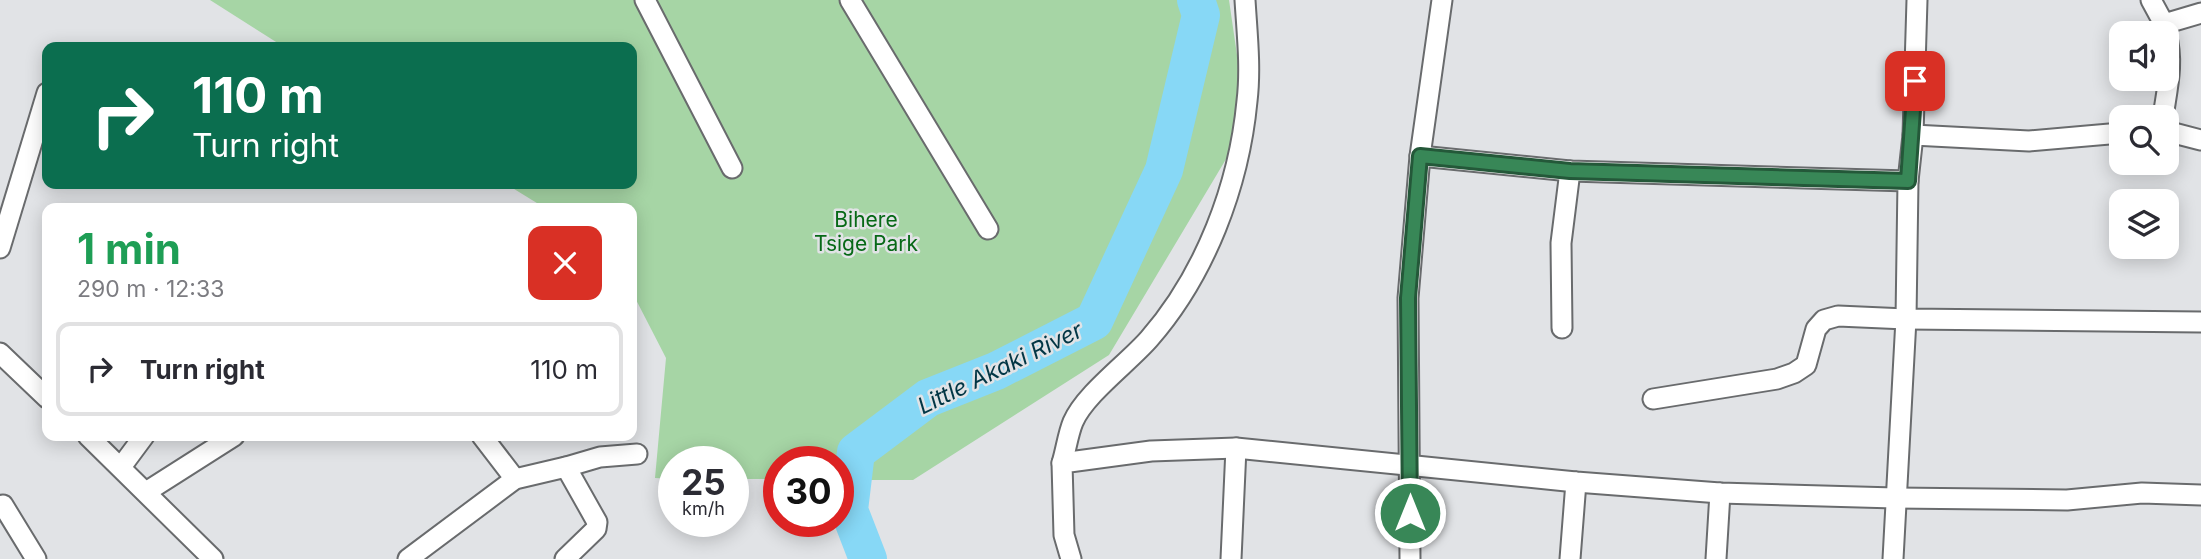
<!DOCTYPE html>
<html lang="en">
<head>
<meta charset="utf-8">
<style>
  body { margin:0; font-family:Inter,sans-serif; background:#f2f2f3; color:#2b2b33; height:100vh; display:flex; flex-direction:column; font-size:26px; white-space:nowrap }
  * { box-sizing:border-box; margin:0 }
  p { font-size:23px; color:#7c7c81 }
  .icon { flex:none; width:38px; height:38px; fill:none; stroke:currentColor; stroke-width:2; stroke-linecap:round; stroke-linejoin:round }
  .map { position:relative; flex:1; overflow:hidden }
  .details { position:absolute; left:42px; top:203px; width:595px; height:238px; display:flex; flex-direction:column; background:#fff; border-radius:14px; box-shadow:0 4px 18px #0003 }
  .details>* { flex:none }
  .guide { position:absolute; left:42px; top:42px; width:595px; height:147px; border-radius:14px; box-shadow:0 4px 18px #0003; background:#0b6e4f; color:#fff; overflow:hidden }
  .fabs { position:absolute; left:2109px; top:21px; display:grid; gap:14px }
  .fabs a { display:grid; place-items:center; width:70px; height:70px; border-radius:14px; background:#fff; box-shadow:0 4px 18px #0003; font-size:35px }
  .speed { position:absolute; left:658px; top:446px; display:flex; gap:14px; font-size:35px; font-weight:700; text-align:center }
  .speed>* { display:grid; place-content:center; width:91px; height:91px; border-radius:50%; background:#fff; box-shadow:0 4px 18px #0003; line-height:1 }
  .speed small { font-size:18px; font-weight:400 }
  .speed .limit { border:10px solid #d22; background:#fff; color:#111 }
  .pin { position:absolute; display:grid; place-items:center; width:60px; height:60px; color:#fff; margin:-30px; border-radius:14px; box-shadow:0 4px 10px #0006 }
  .me { position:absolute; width:77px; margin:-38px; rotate:0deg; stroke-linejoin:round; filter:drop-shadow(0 0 5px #0008) }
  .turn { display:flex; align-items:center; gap:24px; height:147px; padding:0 35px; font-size:32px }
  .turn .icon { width:91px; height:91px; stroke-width:2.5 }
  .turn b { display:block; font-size:49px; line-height:60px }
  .round { display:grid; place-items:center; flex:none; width:74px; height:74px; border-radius:14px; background:#f2f2f3 }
  .headline { display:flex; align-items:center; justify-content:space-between; height:119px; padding:0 35px }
  h1 { font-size:42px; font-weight:700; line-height:52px; color:#1e9e55 }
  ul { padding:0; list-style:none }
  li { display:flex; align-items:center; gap:21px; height:94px; margin:0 14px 10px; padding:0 21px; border:4px solid #e1e1e2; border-radius:14px }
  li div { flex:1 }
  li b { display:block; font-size:26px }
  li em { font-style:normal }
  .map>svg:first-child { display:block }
  .green { fill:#a6d5a5 }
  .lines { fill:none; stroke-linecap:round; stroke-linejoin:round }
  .river { stroke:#87d8f6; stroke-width:38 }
  .minor-casing { stroke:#696b6d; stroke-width:23 }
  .minor { stroke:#fff; stroke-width:19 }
  .route-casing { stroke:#245839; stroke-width:18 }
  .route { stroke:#388757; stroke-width:12 }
  .labels { text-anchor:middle; stroke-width:5; stroke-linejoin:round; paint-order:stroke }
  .park-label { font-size:21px; fill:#076917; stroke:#e1e3e6 }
  .water-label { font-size:23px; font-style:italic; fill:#023645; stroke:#e1e3e6 }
</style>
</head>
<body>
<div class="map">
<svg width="2201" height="559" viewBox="0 0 2201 559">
  <rect width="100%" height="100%" fill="#e1e3e6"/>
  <path class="green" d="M210 0H1229L1247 124 1109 355 913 480H838V462H779V479H733V462H674V479L655 478 666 358 632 292V208H545L506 184H632V47H284Z"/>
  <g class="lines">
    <path class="river" d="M868 559 849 510 856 452 928 398 996 371 1094 321 1164 170 1201 15 1196 0"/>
    <defs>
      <g id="minor">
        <path d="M645 0 732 168"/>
        <path d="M850 0 988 229"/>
        <path d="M2151 0 2164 24 2201 13"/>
        <path d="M2163 117C2167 89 2174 62 2166 34"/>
        <path d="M2166 131 2201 140"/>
        <path d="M1913 135 2029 141 2121 133"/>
        <path d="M1420 156 1570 171 1908 181"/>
        <path d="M0 248 47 93"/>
        <path d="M1562 328 1561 243 1570 171"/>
        <path d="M0 353 47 398"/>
        <path d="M1653 399 1777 379 1794 373 1806 365 1816 329 1824 320 1838 316 1906 319 2201 322"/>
        <path d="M88 436 213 559"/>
        <path d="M482 436 515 479"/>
        <path d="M1062 463C1066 450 1068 434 1073 422 1085 394 1128 363 1149 339 1205 275 1239 186 1247 101 1251 68 1247 33 1245 0"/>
        <path d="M121 467 144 436"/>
        <path d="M566 467 600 457 637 454"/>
        <path d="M146 492 234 436"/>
        <path d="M3 505 36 559"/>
        <path d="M408 559 515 479 566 467 597 522 596 529 565 559"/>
        <path d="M1071 559 1064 535 1062 463 1151 451 1236 448 1576 482 1720 493 1895 498 2067 500 2142 493 2201 495"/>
        <path d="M1231 559 1236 448"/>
        <path d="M1410 559 1408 298 1420 156 1442 0"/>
        <path d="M1570 559 1576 482"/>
        <path d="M1716 559 1720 493"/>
        <path d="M1893 559 1906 319 1908 181 1913 135 1917 0"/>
      </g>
    </defs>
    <use href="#minor" class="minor-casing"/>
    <use href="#minor" class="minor"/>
  </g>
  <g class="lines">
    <defs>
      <path id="route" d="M1410 513 1408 298 1420 156 1570 171 1908 181 1915 81"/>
    </defs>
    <use href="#route" class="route-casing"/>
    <use href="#route" class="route"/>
  </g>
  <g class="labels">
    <g class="park-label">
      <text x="866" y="227">Bihere<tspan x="866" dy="24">Tsige Park</tspan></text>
    </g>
    <g class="water-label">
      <text transform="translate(1000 368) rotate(-26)" y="8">Little Akaki River</text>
    </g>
  </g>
</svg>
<div class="fabs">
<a><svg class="icon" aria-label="sound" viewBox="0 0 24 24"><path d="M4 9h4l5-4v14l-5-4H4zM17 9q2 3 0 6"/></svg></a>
<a><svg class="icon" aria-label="search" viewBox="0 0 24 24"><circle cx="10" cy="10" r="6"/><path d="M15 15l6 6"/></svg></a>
<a><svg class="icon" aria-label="layers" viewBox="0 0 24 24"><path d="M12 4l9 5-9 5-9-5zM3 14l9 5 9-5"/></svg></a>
</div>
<div class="speed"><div>25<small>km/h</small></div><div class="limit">30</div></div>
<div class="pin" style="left:1915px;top:81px;background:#d93025"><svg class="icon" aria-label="arrive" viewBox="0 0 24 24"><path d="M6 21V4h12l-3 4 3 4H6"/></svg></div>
<svg class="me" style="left:1410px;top:513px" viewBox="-20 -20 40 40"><circle r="17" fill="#388757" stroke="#fff" stroke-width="3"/><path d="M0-11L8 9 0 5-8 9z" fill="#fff"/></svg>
<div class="guide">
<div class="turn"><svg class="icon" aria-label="right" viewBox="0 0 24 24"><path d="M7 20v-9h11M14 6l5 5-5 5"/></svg><div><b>110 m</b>Turn right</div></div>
</div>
<section class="details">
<div class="headline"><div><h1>1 min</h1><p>290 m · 12:33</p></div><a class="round" style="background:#d93025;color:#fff"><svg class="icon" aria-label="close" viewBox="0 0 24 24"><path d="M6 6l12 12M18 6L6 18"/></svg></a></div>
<ul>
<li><svg class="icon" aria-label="right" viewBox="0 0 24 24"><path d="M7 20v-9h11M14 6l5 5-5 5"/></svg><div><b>Turn right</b></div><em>110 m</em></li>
</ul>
</section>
</div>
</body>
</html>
